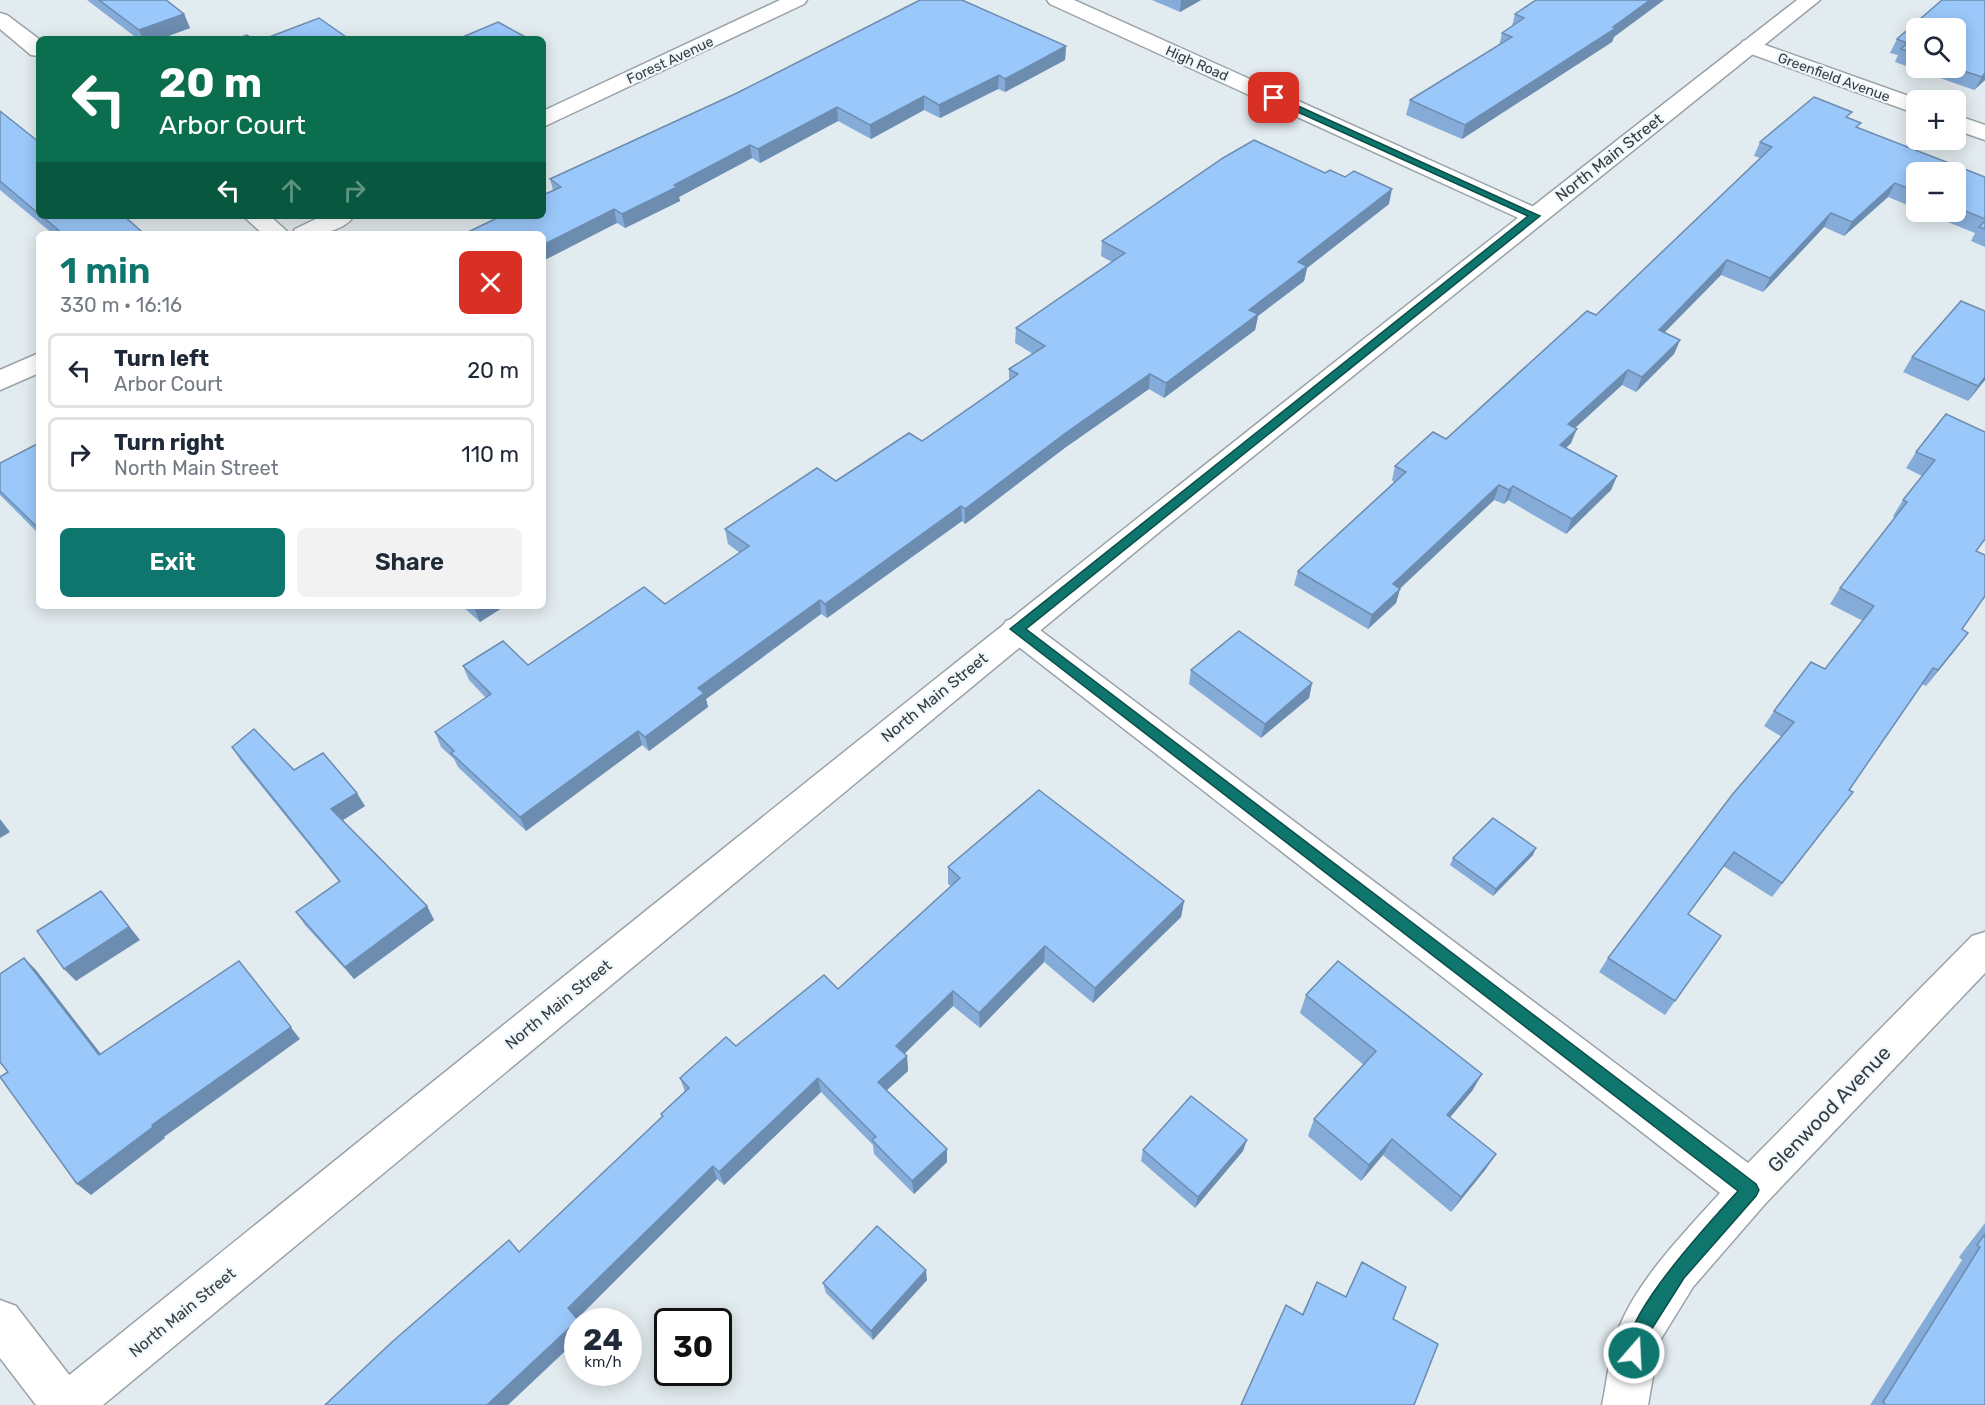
<!DOCTYPE html>
<html lang="en">
<head>
<meta charset="utf-8">
<style>
  body { margin:0; font-family:Rubik,sans-serif; background:#f2f2f3; color:#1f2937; height:100vh; display:flex; flex-direction:column; font-size:22px; white-space:nowrap }
  * { box-sizing:border-box; margin:0 }
  p { font-size:20px; color:#747a83 }
  .icon { flex:none; width:33px; height:33px; fill:none; stroke:currentColor; stroke-width:2; stroke-linecap:round; stroke-linejoin:round }
  .map { position:relative; flex:1; overflow:hidden }
  .details { position:absolute; left:36px; top:231px; width:510px; height:378px; display:flex; flex-direction:column; background:#fff; border-radius:9px; box-shadow:0 3px 15px #0003 }
  .details>* { flex:none }
  .hud { position:absolute; left:36px; top:36px; width:510px; height:183px; border-radius:9px; box-shadow:0 3px 15px #0003; background:#0b6e4f; color:#fff; overflow:hidden }
  .controls { position:absolute; left:1906px; top:18px; display:grid; gap:12px }
  .controls a { display:grid; place-items:center; width:60px; height:60px; border-radius:9px; background:#fff; box-shadow:0 3px 15px #0003; font-size:30px }
  .speed { position:absolute; left:564px; top:1308px; display:flex; gap:12px; font-size:30px; font-weight:700; text-align:center }
  .speed>* { display:grid; place-content:center; width:78px; height:78px; border-radius:50%; background:#fff; box-shadow:0 3px 15px #0003; line-height:1 }
  .speed small { font-size:15px; font-weight:400 }
  .speed .limit { border:3px solid #111; border-radius:9px; background:#fff; color:#111 }
  .pin { position:absolute; display:grid; place-items:center; width:51px; height:51px; color:#fff; margin:-26px; border-radius:12px; box-shadow:0 3px 9px #0006 }
  .me { position:absolute; width:66px; margin:-33px; rotate:19deg; stroke-linejoin:round; filter:drop-shadow(0 0 4px #0008) }
  .turn { display:flex; align-items:center; gap:21px; height:126px; padding:0 24px; font-size:27px }
  .turn .icon { width:78px; height:78px; stroke-width:2.5 }
  .turn b { display:block; font-size:42px; line-height:51px }
  .lanes { display:flex; align-items:center; height:57px; padding:0 24px; background:#0003; justify-content:center; gap:30px; direction:ltr }
  .lanes .off { opacity:.35 }
  .round { display:grid; place-items:center; flex:none; width:63px; height:63px; border-radius:9px; background:#f2f2f3 }
  .overview { display:flex; align-items:center; justify-content:space-between; height:102px; padding:0 24px }
  h1 { font-size:36px; font-weight:600; line-height:45px; color:#0f766e }
  .action { display:flex; gap:12px; margin-top:auto; padding:12px 24px }
  .action a { flex:1; height:69px; border-radius:9px; background:#0f766e; color:#fff; font-size:24px; font-weight:600; line-height:69px; text-align:center }
  .action a+a { background:#f2f2f3; color:#1f2937 }
  ul { padding:0; list-style:none }
  li { display:flex; align-items:center; gap:18px; height:75px; margin:0 12px 9px; padding:0 12px; border:3px solid #e0e1e3; border-radius:9px }
  li div { flex:1 }
  li b { display:block; font-size:22px }
  li em { font-style:normal }
  .map>svg:first-child { display:block }
  .lines { fill:none; stroke-linecap:round; stroke-linejoin:round }
  .minor-casing { stroke:#9ba3a8; stroke-width:3 }
  .tertiary-casing { stroke:#9ba3a8; stroke-width:3 }
  .minor { fill:#fff; fill-rule:evenodd }
  .tertiary { fill:#fff; fill-rule:evenodd }
  .wall { fill:#85acd8; fill-rule:evenodd }
  .shaded-wall { fill:#6c8cb0 }
  .building { fill:#9bc8fb; stroke:#6c8cb0; stroke-width:1.5 }
  .route { fill:#0f766e; stroke:#0a4d48; stroke-width:1.5 }
  .labels { text-anchor:middle; stroke-width:4.5; stroke-linejoin:round; paint-order:stroke }
  .far-street-label { font-size:14px; fill:#3a3d3f; stroke:#eff8fd }
  .street-label { font-size:16px; fill:#3a3d3f; stroke:#eff8fd }
  .near-street-label { font-size:20px; fill:#3a3d3f; stroke:#eff8fd }
</style>
</head>
<body>
<div class="map">
<svg width="1985" height="1405" viewBox="0 0 1985 1405">
  <rect width="100%" height="100%" fill="#e2ebef"/>
  <g class="lines">
    <defs>
      <g id="minor">
        <path d="M780 0H807L804 4 543 127V111Z"/>
        <path d="M1047 0H1074L1543 211 1546 216 1543 221 1534 223 1525 221 1050 4Z"/>
        <path d="M0 13 7 15 39 39V56L31 55 0 29Z"/>
        <path d="M1751 40 1920 100H1917V114L1743 51 1740 46 1743 41Z"/>
        <path d="M1956 115 1985 125V140L1956 130Z"/>
        <path d="M243 216H270L290 234H263Z"/>
        <path d="M322 216H354C341 235 312 234 292 234L295 229Z"/>
        <path d="M39 353V373L0 390V370Z"/>
        <path d="M1017 617 1028 621 1748 1163 1972 936 1985 932V973L1765 1204 1693 1287 1659 1342 1648 1405H1602C1607 1382 1609 1355 1617 1333 1635 1282 1685 1232 1720 1193L1006 637 1001 629 1006 621Z"/>
        <path d="M0 1300 16 1306 80 1389 87 1405H36L0 1358Z"/>
      </g>
      <path id="tertiary" d="M1797 0H1820L1163 529 103 1405H45L52 1389C630 922 1210 456 1797 0Z"/>
    </defs>
    <use href="#minor" class="minor-casing"/>
    <use href="#tertiary" class="tertiary-casing"/>
    <use href="#minor" class="minor"/>
    <use href="#tertiary" class="tertiary"/>
  </g>
  <g class="wall">
    <path d="M87 0H166L184 14 190 28 160 39H138Z"/>
    <path d="M1152 0H1201L1180 12Z"/>
    <path d="M1942 0 1985 80 1974 90 1895 62 1898 55 1890 53 1897 39ZM1917 28 1956 68H1917Z"/>
    <path d="M1515 14 1614 37 1612 42 1462 139 1406 115 1410 100 1499 46 1502 33 1512 26Z"/>
    <path d="M1066 46 1065 60 1005 92 998 89 940 118 924 110 871 139 838 121 760 163 752 158 679 197 680 201 625 228 617 223 553 190 550 179Z"/>
    <path d="M0 111 39 142V216H124L143 234H53L0 190Z"/>
    <path d="M1849 118 1858 128 1985 177V247L1971 241 1975 233 1923 212H1956V172H1917V209L1888 197 1844 236 1824 227 1763 292 1721 275 1665 332 1680 340 1674 354 1636 392 1622 385 1575 428 1571 443 1566 448 1617 476 1611 490 1566 534 1508 500 1504 504 1494 500 1400 588 1396 603 1368 629 1294 585 1298 571 1394 482 1392 480 1395 466 1446 439 1596 315 1760 158 1754 156 1760 142Z"/>
    <path d="M1389 204 1307 268 1304 281 1258 316 1255 330 1164 398 1149 389 1066 447 965 524 962 521 827 618 821 614 706 699 708 707 649 751 642 745 526 831 458 767 454 759 441 747 435 732 486 698 469 680 463 666 528 665 665 604 740 553 728 544 725 529 836 481 922 441 1009 380V369L1033 354 1015 343 1016 328 1112 262 1101 256 1102 241Z"/>
    <path d="M1912 357 1985 380 1968 401 1903 372Z"/>
    <path d="M1946 414 1976 551 1962 629 1956 649 1926 686 1922 684 1849 790 1853 792 1772 897 1723 866 1688 914 1721 936 1665 1015 1599 972 1608 958 1782 737 1764 726 1774 711 1825 669 1863 621 1830 604 1840 588 1895 518 1893 516 1903 500 1922 476 1906 468 1916 452Z"/>
    <path d="M39 443V534L0 495V463Z"/>
    <path d="M462 606H505L480 622Z"/>
    <path d="M1191 670 1312 683 1309 698 1261 738 1189 684Z"/>
    <path d="M232 747 294 770 365 806 343 820 427 906 434 920 354 979 305 925 296 912 339 882 241 761Z"/>
    <path d="M1533 855 1493 896 1450 865 1453 858Z"/>
    <path d="M948 867 1184 901 1181 917 1093 1003 1044 962 980 1028 953 1006 904 1054 907 1056 908 1071 887 1090 947 1149V1162L914 1194 874 1154 873 1145 821 1092 724 1185 717 1179 577 1318 519 1252 662 1117 661 1114 685 1092 680 1078 838 989 951 886 948 884Z"/>
    <path d="M1306 995 1482 1074 1472 1091 1450 1117 1496 1154 1485 1170 1451 1212 1383 1155 1361 1181 1308 1136 1314 1119 1364 1065 1300 1013Z"/>
    <path d="M1143 1150 1243 1151 1195 1208 1141 1161Z"/>
    <path d="M1985 1223V1405H1870L1962 1260 1959 1257Z"/>
    <path d="M1362 1262 1393 1319 1414 1405 1302 1314 1317 1282 1345 1297Z"/>
    <path d="M927 1280 873 1340 826 1293 823 1283Z"/>
  </g>
  <g class="shaded-wall">
    <path d="M1181 0H1201L1180 12Z"/>
    <path d="M1650 0H1664L1614 37 1612 42 1462 139 1465 125 1613 27Z"/>
    <path d="M184 14 190 28 160 39H143L139 30Z"/>
    <path d="M1066 46 1065 60 1005 92V79Z"/>
    <path d="M1985 73V80L1974 90 1982 77Z"/>
    <path d="M999 75 998 89 940 118 939 105Z"/>
    <path d="M924 96V110L871 139 870 125Z"/>
    <path d="M837 107 838 121 760 163 758 149Z"/>
    <path d="M750 145 752 158 679 197 680 201 625 228 622 214 674 185Z"/>
    <path d="M1895 183 1888 197 1844 236 1852 222Z"/>
    <path d="M1392 189 1389 204 1307 268 1304 281 1258 316 1255 330 1164 398 1166 383 1249 310 1298 262Z"/>
    <path d="M614 209 617 223 543 261V245Z"/>
    <path d="M1831 213 1824 227 1763 292 1770 278Z"/>
    <path d="M141 231 143 234H134Z"/>
    <path d="M1727 260 1721 275 1653 344 1659 330Z"/>
    <path d="M1680 340 1674 354 1636 392 1642 377Z"/>
    <path d="M1628 370 1622 385 1563 439 1568 424Z"/>
    <path d="M1150 374 1149 389 1066 447 965 524V509L1067 432Z"/>
    <path d="M1985 377V380L1968 401 1978 386Z"/>
    <path d="M1577 429 1571 443 1555 459 1560 445Z"/>
    <path d="M1617 476 1611 490 1566 534 1572 519Z"/>
    <path d="M1499 485 1494 500 1389 599 1393 584Z"/>
    <path d="M1513 486 1508 500 1504 504 1509 490Z"/>
    <path d="M961 506 962 521 827 618 825 604Z"/>
    <path d="M1400 589 1396 603 1368 629 1372 615Z"/>
    <path d="M820 600 821 614 706 699 708 707 649 751 645 737 698 688Z"/>
    <path d="M476 606H505L480 622 474 607Z"/>
    <path d="M1968 633 1956 649 1926 686 1938 670Z"/>
    <path d="M1312 683 1309 698 1261 738 1265 724Z"/>
    <path d="M638 731 642 745 526 831 520 817Z"/>
    <path d="M357 793 365 806 340 822 331 809Z"/>
    <path d="M0 819 10 832 0 838Z"/>
    <path d="M1536 848 1533 855 1493 896 1496 889Z"/>
    <path d="M101 891 140 940 76 981 64 969Z"/>
    <path d="M1184 901 1181 917 1093 1003 1095 988Z"/>
    <path d="M427 906 434 920 354 979 345 967Z"/>
    <path d="M1045 946 1044 962 980 1028 979 1013Z"/>
    <path d="M24 958 36 970 111 1067 99 1055Z"/>
    <path d="M239 961 300 1039 164 1137 165 1138 91 1195 77 1184 152 1125Z"/>
    <path d="M953 991V1006L898 1060 896 1046Z"/>
    <path d="M907 1056 908 1071 880 1096 878 1082Z"/>
    <path d="M1482 1074 1472 1091 1438 1132 1447 1115Z"/>
    <path d="M818 1078 821 1092 724 1185 719 1172Z"/>
    <path d="M1392 1139 1383 1155 1361 1181 1369 1165Z"/>
    <path d="M1247 1140 1243 1151 1195 1208 1198 1197Z"/>
    <path d="M947 1149V1162L914 1194 912 1181Z"/>
    <path d="M1496 1154 1485 1170 1451 1212 1461 1197Z"/>
    <path d="M713 1166 717 1179 576 1320 568 1308Z"/>
    <path d="M926 1270 927 1280 873 1340 871 1331Z"/>
    <path d="M578 1320 579 1322H578V1339L508 1405H487Z"/>
  </g>
  <g class="building">
    <path d="M99 0H166L184 14 139 30Z"/>
    <path d="M920 0H962L1066 46 1005 79 999 75 939 105 924 96 870 125 837 107 758 149 750 145 674 185 677 187 622 214 614 209 543 245V234H464L501 216H543V195L561 187 550 179 737 93Z"/>
    <path d="M1536 0H1650L1613 27 1616 28 1465 125 1410 100 1512 37 1502 33 1524 18 1515 14Z"/>
    <path d="M1942 0H1985V73L1982 77 1955 68 1956 28H1917V54L1901 49 1907 43 1897 39Z"/>
    <path d="M319 18 349 39H264Z"/>
    <path d="M498 22 529 39H458Z"/>
    <path d="M247 35 253 39H236Z"/>
    <path d="M1814 97 1852 112 1846 117 1861 123 1856 127 1985 177V219L1956 207V172H1917V192L1895 183 1852 222 1831 213 1770 278 1727 260 1659 330 1680 340 1642 377 1628 370 1568 424 1577 429 1560 445 1617 476 1572 519 1513 486 1509 490 1499 485 1393 584 1400 589 1372 615 1298 571 1406 472 1395 466 1433 432 1446 439 1587 311 1596 315 1772 147 1760 142Z"/>
    <path d="M0 111 39 142V214L0 181Z"/>
    <path d="M1254 140 1325 173 1330 170 1345 177 1354 171 1392 189 1298 262 1307 266 1249 310 1258 314 1166 383 1150 374 1067 432 965 509 961 506 825 604 820 600 698 688 704 693 645 737 638 731 520 817 451 753 454 751 435 732 491 694 463 666 503 641 528 665 644 587 665 604 749 546 725 529 817 468 836 481 909 433 922 441 1018 374 1009 369 1045 346 1016 328 1125 253 1102 241 1223 158Z"/>
    <path d="M42 216H124L141 231 134 234H63Z"/>
    <path d="M1985 221V229L1979 227Z"/>
    <path d="M1961 301 1985 311V377L1978 386 1912 357Z"/>
    <path d="M1946 414 1985 432V539L1976 551 1985 555V596L1962 629 1968 633 1938 670 1933 668 1849 790 1853 792 1782 883 1734 852 1688 914 1721 936 1675 1001 1608 958 1732 795 1794 722 1774 711 1811 662 1825 669 1874 606 1840 588 1907 502 1903 500 1935 460 1916 452Z"/>
    <path d="M39 443V525L36 526 0 491V463Z"/>
    <path d="M1239 631 1312 683 1265 724 1191 670Z"/>
    <path d="M254 729 294 770 323 753 357 793 331 809 427 906 345 967 296 912 340 881 232 747Z"/>
    <path d="M1039 790 1184 901 1095 988 1045 946 979 1013 953 991 896 1046 907 1056 878 1082 947 1149 912 1181 872 1140 876 1137 818 1078 719 1172 713 1166 568 1308 578 1320 487 1405H325L392 1342 509 1240 519 1252 663 1116 661 1114 689 1088 680 1078 726 1037 736 1046 824 975 838 989 960 878 948 867Z"/>
    <path d="M1493 818 1536 848 1496 889 1453 858Z"/>
    <path d="M101 891 129 927 64 969 37 931Z"/>
    <path d="M24 958 99 1055 239 961 291 1027 152 1125 153 1127 77 1184 0 1077 8 1072 0 1062V974Z"/>
    <path d="M1338 961 1482 1074 1447 1115 1496 1154 1461 1197 1392 1139 1369 1165 1314 1119 1376 1051 1306 995Z"/>
    <path d="M1191 1096 1247 1140 1198 1197 1143 1150Z"/>
    <path d="M877 1226 926 1270 871 1331 823 1283Z"/>
    <path d="M1985 1234V1405H1886L1883 1402 1980 1247 1977 1245Z"/>
    <path d="M1362 1262 1406 1287 1393 1319 1438 1344 1414 1405H1241L1286 1305 1303 1315 1317 1282 1346 1297Z"/>
  </g>
  <path class="route" d="M1274 95 1540 216 1026 629 1756 1184 1759 1190 1756 1196 1684 1278 1646 1338 1641 1360 1634 1363 1628 1360C1613 1324 1713 1219 1738 1191L1010 629 1528 216 1271 100V96Z"/>
  <g class="labels">
    <g class="far-street-label">
      <text transform="translate(670 60) rotate(-25)" y="5">Forest Avenue</text>
      <text transform="translate(1197 63) rotate(24)" y="5">High Road</text>
      <text transform="translate(1834 77) rotate(20)" y="5">Greenfield Avenue</text>
    </g>
    <g class="street-label">
      <text transform="translate(1609 157) rotate(-38)" y="6">North Main Street</text>
      <text transform="translate(934 697) rotate(-39)" y="6">North Main Street</text>
      <text transform="translate(558 1004) rotate(-39)" y="6">North Main Street</text>
      <text transform="translate(182 1312) rotate(-39)" y="6">North Main Street</text>
    </g>
    <g class="near-street-label">
      <text transform="translate(1829 1109) rotate(-46)" y="7">Glenwood Avenue</text>
    </g>
  </g>
</svg>
<div class="controls">
<a><svg class="icon" aria-label="search" viewBox="0 0 24 24"><circle cx="10" cy="10" r="6"/><path d="M15 15l6 6"/></svg></a>
<a>+</a>
<a>−</a>
</div>
<div class="speed"><div>24<small>km/h</small></div><div class="limit">30</div></div>
<div class="pin" style="left:1274px;top:98px;background:#d93025"><svg class="icon" aria-label="arrive" viewBox="0 0 24 24"><path d="M6 21V4h12l-3 4 3 4H6"/></svg></div>
<svg class="me" style="left:1634px;top:1353px" viewBox="-20 -20 40 40"><circle r="17" fill="#0f766e" stroke="#fff" stroke-width="3"/><path d="M0-11L8 9 0 5-8 9z" fill="#fff"/></svg>
<div class="hud">
<div class="turn"><svg class="icon" aria-label="left" viewBox="0 0 24 24"><path d="M17 20v-9H6M10 6l-5 5 5 5"/></svg><div><b>20 m</b>Arbor Court</div></div>
<div class="lanes"><svg class="icon" aria-label="left" viewBox="0 0 24 24"><path d="M17 20v-9H6M10 6l-5 5 5 5"/></svg><svg class="icon off" aria-label="ahead" viewBox="0 0 24 24"><path d="M12 20V5M6 11l6-6 6 6"/></svg><svg class="icon off" aria-label="right" viewBox="0 0 24 24"><path d="M7 20v-9h11M14 6l5 5-5 5"/></svg></div>
</div>
<section class="details">
<div class="overview"><div><h1>1 min</h1><p>330 m · 16:16</p></div><a class="round" style="background:#d93025;color:#fff"><svg class="icon" aria-label="close" viewBox="0 0 24 24"><path d="M6 6l12 12M18 6L6 18"/></svg></a></div>
<ul>
<li><svg class="icon" aria-label="left" viewBox="0 0 24 24"><path d="M17 20v-9H6M10 6l-5 5 5 5"/></svg><div><b>Turn left</b><p>Arbor Court</p></div><em>20 m</em></li>
<li><svg class="icon" aria-label="right" viewBox="0 0 24 24"><path d="M7 20v-9h11M14 6l5 5-5 5"/></svg><div><b>Turn right</b><p>North Main Street</p></div><em>110 m</em></li>
</ul>
<div class="action"><a>Exit</a><a>Share</a></div>
</section>
</div>
</body>
</html>
